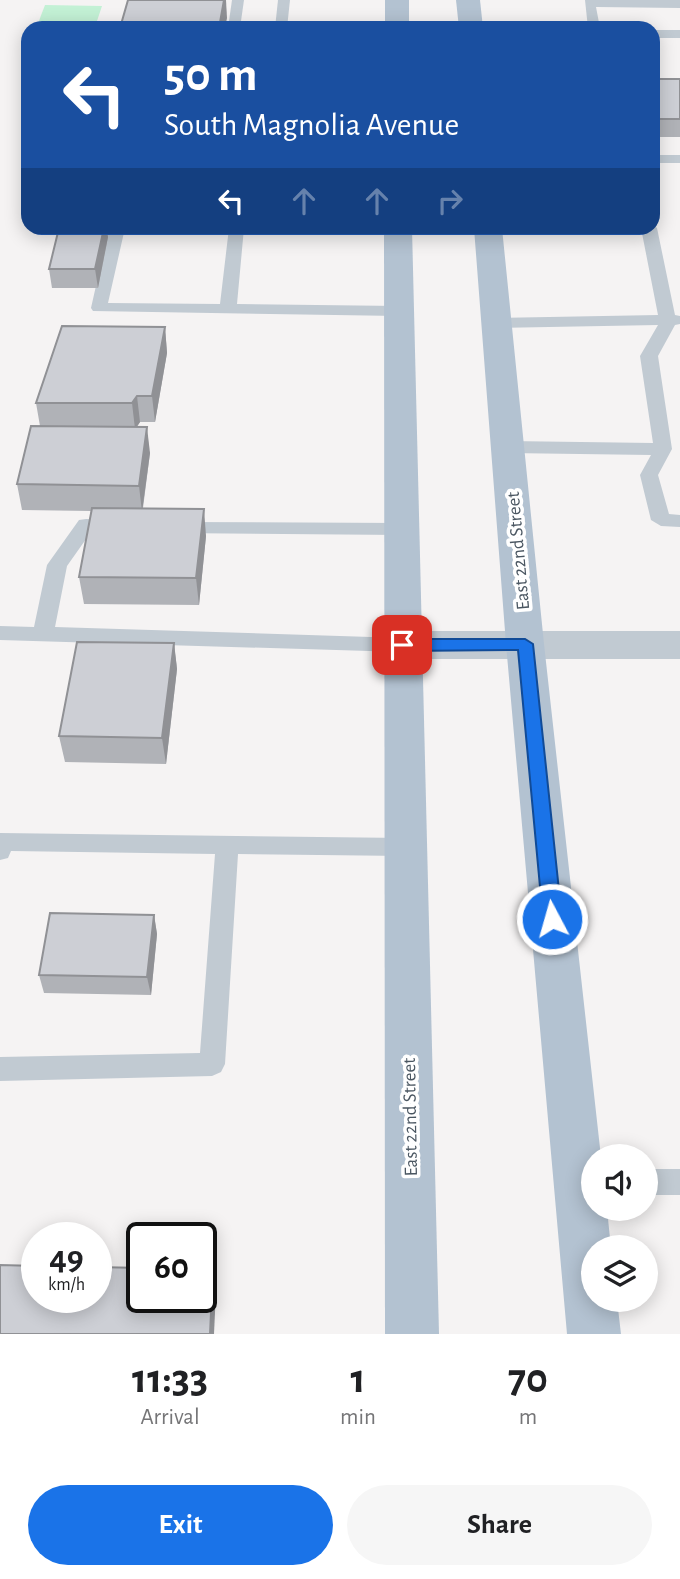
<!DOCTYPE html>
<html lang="en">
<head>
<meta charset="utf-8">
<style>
  body { margin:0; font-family:"Alegreya Sans",sans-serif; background:#f6f6f6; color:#202124; height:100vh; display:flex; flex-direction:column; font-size:26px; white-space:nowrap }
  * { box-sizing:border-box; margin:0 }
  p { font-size:23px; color:#757577 }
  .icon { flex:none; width:38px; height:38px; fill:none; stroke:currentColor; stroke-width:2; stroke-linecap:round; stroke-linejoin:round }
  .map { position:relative; height:1334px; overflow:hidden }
  .panel { display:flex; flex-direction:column; background:#fff; flex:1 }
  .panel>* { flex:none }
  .guide { position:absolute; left:21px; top:21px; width:639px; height:214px; border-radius:21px; box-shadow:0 4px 18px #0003; background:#1a4fa0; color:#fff; overflow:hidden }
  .fabs { position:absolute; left:581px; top:1144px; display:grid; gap:14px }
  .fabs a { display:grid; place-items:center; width:77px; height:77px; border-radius:50%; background:#fff; box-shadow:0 4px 18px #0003; font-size:35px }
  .speed { position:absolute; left:21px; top:1222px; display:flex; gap:14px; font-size:35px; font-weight:700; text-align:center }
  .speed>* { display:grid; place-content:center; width:91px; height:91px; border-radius:50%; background:#fff; box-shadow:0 4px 18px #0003; line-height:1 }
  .speed small { font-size:18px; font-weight:400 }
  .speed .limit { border:4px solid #111; border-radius:10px; background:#fff; color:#111 }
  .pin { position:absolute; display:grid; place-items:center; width:60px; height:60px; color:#fff; margin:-30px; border-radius:14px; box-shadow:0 4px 10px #0006 }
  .me { position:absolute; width:77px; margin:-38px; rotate:354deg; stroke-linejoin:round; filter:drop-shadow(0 0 5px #0008) }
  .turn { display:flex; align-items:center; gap:24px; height:147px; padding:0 28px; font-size:32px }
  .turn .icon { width:91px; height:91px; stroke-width:2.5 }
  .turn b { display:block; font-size:49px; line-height:60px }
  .lanes { display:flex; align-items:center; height:66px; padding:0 28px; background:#0003; justify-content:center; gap:35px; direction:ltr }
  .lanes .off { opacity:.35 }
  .eta { display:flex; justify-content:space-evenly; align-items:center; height:119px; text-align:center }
  .eta b { font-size:42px; font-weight:700; line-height:49px }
  .button { display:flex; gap:14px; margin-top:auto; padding:14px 28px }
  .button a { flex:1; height:80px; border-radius:42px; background:#1a73e8; color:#fff; font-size:28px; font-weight:700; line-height:80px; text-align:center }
  .button a+a { background:#f6f6f6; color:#202124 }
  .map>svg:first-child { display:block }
  .green { fill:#c3f1d5 }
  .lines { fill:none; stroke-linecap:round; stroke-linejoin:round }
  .service { fill:#c1cad2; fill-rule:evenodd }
  .minor { fill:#c1cad2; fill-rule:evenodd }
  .primary { fill:#b3c2d1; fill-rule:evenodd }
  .wall { fill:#b0b2b7 }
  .shaded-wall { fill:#909195 }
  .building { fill:#cdcfd5; stroke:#909195; stroke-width:2 }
  .route { fill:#1a73e8; stroke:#114b97; stroke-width:2 }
  .labels { text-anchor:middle; stroke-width:7; stroke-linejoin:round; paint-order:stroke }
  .street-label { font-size:19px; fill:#4a5661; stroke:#fff }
</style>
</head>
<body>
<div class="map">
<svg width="680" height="1334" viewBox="0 0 680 1334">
  <rect width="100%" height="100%" fill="#f5f3f3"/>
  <path class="green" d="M45 5 102 6 95 27 37 26Z"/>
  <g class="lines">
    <g class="service">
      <path d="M232 0H244L240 28H228Z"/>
      <path d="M278 0H290L287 28H275Z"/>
      <path d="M585 0H680V8L596 7 600 28H588Z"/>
      <rect x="653" y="30" width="27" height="8"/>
      <rect x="653" y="155" width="27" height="8"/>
      <path d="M653 224 657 228 675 315 680 316V324L675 325 658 356 672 449 658 475 669 514 680 515V527L661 526 651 520 640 475 651 455 507 453 498 447 507 441 653 443 640 356 658 325 497 328 489 323 497 318 658 315 641 228H653Z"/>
      <path d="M109 228H125L108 303 220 304 229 228H244L237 304 399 306 407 311 399 316 93 311 91 308Z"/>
      <path d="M86 519 115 520 125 526 115 532H91L67 566 55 627 402 638 409 640 412 645 409 650 402 652 0 640V626L34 627 47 565 79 520Z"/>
      <path d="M178 522 401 523 411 529 401 535 171 533 168 528Z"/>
      <path d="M0 833 405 838 413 840 417 847 413 854 405 856 238 854 225 1064 221 1072 212 1076 0 1081V1057L200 1053 215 854 11 851 8 858 0 860Z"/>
      <rect x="646" y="1169" width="34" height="26"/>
    </g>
    <path class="minor" d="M402 631H680V659H402L389 655 383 645 389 635Z"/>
    <g class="primary">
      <rect x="385" y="0" width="24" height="28"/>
      <path d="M456 0H480L483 28H459Z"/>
      <path d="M384 228H412L439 1334H385Z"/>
      <path d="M474 228H502L544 644 601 1157H593V1209H607L611 1248H593V1300H617L621 1334H567L506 644Z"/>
    </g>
  </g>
  <g class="wall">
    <rect x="653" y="79" width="27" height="58"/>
    <path d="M108 237 98 288H52L49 269Z"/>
    <path d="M165 327 167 353 155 422H140L137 427 150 453 143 508 206 536 199 605 84 604 79 577 91 511 22 510 17 484 40 426 36 403Z"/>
    <path d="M174 643 177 669 166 764 65 762 59 736Z"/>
    <path d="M154 915 157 934 151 995 44 993 39 975Z"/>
  </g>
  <g class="shaded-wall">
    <path d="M224 0H226L227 18 225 28H219Z"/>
    <path d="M104 228H107L108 237 98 288 95 269Z"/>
    <path d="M165 327 167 353 155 422 152 396Z"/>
    <path d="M137 396 140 422 135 429 132 403Z"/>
    <path d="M147 427 150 453 142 512 139 486Z"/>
    <path d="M204 509 206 536 199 605 196 578Z"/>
    <path d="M174 643 177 669 166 764 162 738Z"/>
    <path d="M154 915 157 934 151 995 147 977Z"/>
    <path d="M213 1269 216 1290 214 1334H210Z"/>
  </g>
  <g class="building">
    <path d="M128 0H224L219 28H120Z"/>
    <rect x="653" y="79" width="27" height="40"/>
    <path d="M59 228H104L95 269H49Z"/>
    <path d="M62 326 165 327 152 396H137L132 403H36Z"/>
    <path d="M31 426 147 427 139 486 17 484Z"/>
    <path d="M92 508 204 509 196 578 79 577Z"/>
    <path d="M77 642 174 643 162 738 59 736Z"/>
    <path d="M50 913 154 915 147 977 39 975Z"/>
    <path d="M0 1265 37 1266V1297H96V1267L142 1268V1297H201V1269H213L210 1334H0Z"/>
  </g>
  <path class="route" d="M402 639H525L533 644 562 919 559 925H546L543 919 518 650 402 651 394 645Z"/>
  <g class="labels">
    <g class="street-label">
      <text transform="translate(517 551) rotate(-95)" y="7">East 22nd Street</text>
      <text transform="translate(409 1117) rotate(-91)" y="7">East 22nd Street</text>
    </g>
  </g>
</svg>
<div class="fabs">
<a><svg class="icon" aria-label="sound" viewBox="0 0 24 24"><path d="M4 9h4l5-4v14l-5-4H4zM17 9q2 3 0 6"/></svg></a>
<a><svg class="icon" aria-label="layers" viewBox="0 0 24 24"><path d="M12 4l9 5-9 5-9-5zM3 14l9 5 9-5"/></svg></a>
</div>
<div class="speed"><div>49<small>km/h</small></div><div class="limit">60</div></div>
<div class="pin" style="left:402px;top:645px;background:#d93025"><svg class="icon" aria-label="arrive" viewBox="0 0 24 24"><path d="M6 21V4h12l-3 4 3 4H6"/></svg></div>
<svg class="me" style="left:552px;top:919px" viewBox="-20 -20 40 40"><circle r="17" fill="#1a73e8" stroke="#fff" stroke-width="3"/><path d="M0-11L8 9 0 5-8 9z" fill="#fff"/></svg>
<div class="guide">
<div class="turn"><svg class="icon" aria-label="left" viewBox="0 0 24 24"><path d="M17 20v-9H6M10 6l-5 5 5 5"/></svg><div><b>50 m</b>South Magnolia Avenue</div></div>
<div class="lanes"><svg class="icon" aria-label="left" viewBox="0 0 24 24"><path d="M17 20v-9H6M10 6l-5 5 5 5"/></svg><svg class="icon off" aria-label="ahead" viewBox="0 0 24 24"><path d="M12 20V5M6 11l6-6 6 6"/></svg><svg class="icon off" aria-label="ahead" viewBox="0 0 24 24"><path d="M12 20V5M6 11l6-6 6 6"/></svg><svg class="icon off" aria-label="right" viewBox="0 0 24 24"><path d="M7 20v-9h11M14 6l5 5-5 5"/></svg></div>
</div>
</div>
<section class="panel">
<div class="eta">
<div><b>11:33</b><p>Arrival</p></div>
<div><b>1</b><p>min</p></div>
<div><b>70</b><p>m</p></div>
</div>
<div class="button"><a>Exit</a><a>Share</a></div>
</section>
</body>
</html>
